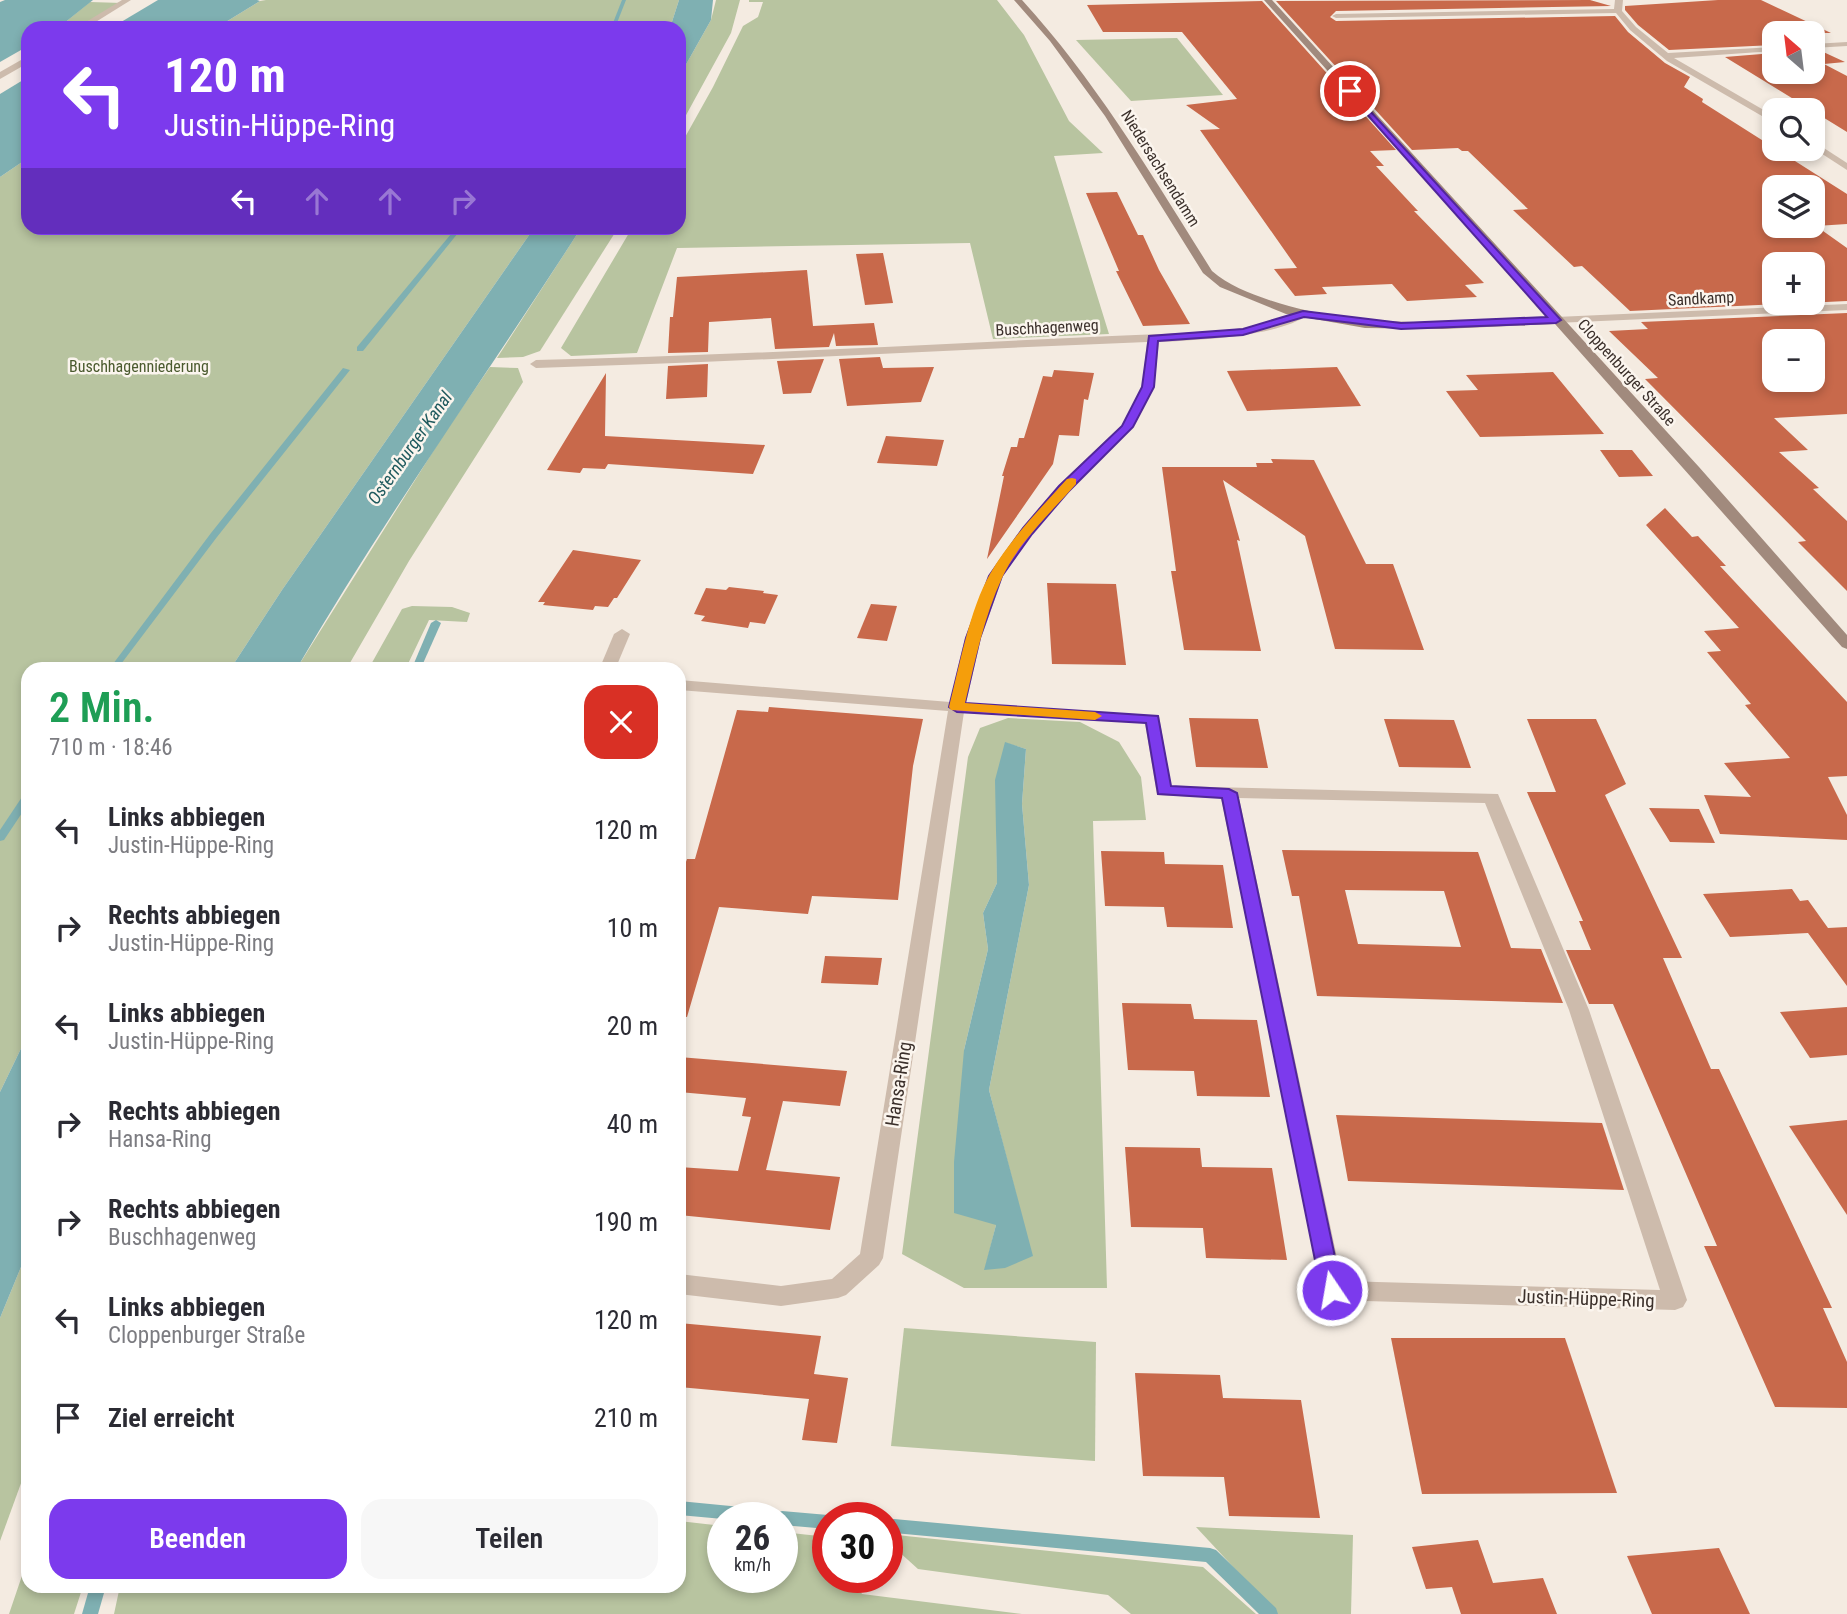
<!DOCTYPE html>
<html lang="de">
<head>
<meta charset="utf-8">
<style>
  body { margin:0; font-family:"Roboto Condensed",sans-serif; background:#f7f7f7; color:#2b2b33; height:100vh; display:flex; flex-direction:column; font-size:26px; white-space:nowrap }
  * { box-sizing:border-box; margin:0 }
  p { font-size:23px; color:#7c7c81 }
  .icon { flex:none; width:38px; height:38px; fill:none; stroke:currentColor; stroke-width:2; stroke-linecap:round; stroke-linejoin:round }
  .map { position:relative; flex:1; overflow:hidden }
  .panel { position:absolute; left:21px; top:662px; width:665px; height:931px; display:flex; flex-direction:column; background:#fff; border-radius:21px; box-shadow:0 4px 10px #0003 }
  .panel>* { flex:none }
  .guide { position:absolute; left:21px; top:21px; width:665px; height:214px; border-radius:21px; box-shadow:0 4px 10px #0003; background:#7c3aed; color:#fff; overflow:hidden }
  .needle { width:46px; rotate:332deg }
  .controls { position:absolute; left:1762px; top:21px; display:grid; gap:14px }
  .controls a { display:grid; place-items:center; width:63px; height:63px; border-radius:14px; background:#fff; box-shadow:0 4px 10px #0003; font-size:35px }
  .speed { position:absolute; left:707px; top:1502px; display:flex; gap:14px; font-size:35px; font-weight:700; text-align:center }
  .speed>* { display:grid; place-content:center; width:91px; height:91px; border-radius:50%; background:#fff; box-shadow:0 4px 10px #0003; line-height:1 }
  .speed small { font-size:18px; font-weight:400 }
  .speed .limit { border:10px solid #d22; background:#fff; color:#111 }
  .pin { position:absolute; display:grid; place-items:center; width:60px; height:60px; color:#fff; margin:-30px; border:4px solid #fff; border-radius:50%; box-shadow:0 2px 7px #0007 }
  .me { position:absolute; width:77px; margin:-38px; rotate:348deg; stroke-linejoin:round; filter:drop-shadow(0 0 5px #0008) }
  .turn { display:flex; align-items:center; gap:24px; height:147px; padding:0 28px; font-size:32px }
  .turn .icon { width:91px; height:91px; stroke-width:2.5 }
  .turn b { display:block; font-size:49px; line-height:60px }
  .lanes { display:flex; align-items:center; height:66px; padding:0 28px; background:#0003; justify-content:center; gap:35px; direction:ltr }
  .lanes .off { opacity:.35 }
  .round { display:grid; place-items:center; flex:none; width:74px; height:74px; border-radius:21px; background:#f7f7f7 }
  .summary { display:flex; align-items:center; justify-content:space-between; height:119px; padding:0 28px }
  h1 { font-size:42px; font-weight:600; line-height:52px; color:#1e9e55 }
  .primary-button { display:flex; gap:14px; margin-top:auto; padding:14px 28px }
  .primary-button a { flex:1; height:80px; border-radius:21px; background:#7c3aed; color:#fff; font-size:28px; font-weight:600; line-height:80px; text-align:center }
  .primary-button a+a { background:#f7f7f7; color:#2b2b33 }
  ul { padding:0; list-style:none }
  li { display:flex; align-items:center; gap:21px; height:98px; padding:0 28px }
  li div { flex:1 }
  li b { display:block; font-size:26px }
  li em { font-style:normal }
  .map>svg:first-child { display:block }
  .green { fill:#b8c4a0; fill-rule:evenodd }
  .water { fill:#7fb0b2 }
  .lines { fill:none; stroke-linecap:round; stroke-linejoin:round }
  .stream { fill:#7fb0b2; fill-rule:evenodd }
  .building { fill:#c8694b; fill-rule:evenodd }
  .street { fill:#cdbbac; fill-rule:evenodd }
  .secondary { fill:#a18a7d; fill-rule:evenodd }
  .route { fill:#7c3aed; stroke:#51269a; stroke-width:2 }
  .slow { fill:#f59e0b }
  .labels { text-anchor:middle; stroke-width:5; stroke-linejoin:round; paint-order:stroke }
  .far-street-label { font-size:16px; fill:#3b302b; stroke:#fbf5ee }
  .far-park-label { font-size:16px; fill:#4a5a2e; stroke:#fbf5ee }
  .far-water-label { font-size:18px; font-style:italic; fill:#1f5a5e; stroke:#fbf5ee }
  .street-label { font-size:19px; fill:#3b302b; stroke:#fbf5ee }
</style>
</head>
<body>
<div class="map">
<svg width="1847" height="1614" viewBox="0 0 1847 1614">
  <rect width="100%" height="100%" fill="#f4ebe1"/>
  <g class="green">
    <path d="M266 0H679L670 28H216L260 1Z"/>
    <path d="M716 0H740L731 33 679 128V77L711 20Z"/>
    <path d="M749 0H997L1024 35 1069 121 1103 153 1054 156 1109 334 993 339 970 243 677 248 637 353 571 356 561 348 632 228H679V148L713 87 743 26 758 17 763 2H749Z"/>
    <path d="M90 2 122 3 80 28H58Z"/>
    <path d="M1177 38 1223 95 1131 101 1076 40Z"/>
    <path d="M28 158V228H534L282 590 231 668H28V1034L0 1092V177Z"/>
    <path d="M581 228H618L540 351 523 357 497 358Z"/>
    <path d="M490 367 518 368 523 382 409 561 347 668H297L444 434Z"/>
    <path d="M412 606 452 607 470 613 467 622 429 620 406 668H369L402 609Z"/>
    <path d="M1008 718 1080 722 1119 742 1141 777 1146 820 1093 821 1107 1288H964L902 1254 968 757 980 728ZM1006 743 1026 749 1022 804 1029 885 989 1090 1032 1256 985 1269 996 1225 964 1050 988 949 983 913 997 883 996 780Z"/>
    <path d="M28 1250V1464L0 1541V1318Z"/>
    <path d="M904 1328 1096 1342 1095 1461 891 1446Z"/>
    <path d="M679 1521 723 1526V1577H782V1532L828 1537V1577H853L862 1594 1022 1614H114L120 1586H679Z"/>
    <path d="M1196 1527 1353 1535 1351 1614H1277Z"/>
    <path d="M887 1534 1203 1567 1256 1614H1131L1108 1595 918 1569 887 1541Z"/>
    <path d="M28 1558V1586H83L74 1614H9Z"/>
  </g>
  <g class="water">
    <path d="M5 0H93L58 28H28V46L0 62V2Z"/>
    <path d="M158 0H257L260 1 216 28H111Z"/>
    <path d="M679 0H713L711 20 679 77V28H670Z"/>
    <path d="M28 77V158L0 177V94Z"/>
    <path d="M534 228H581C487 375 385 517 297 668H231L282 590Z"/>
    <path d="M1005 742 1026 749 1022 804 1029 885 989 1090 1033 1256 1005 1268 984 1270 996 1225 954 1213V1162L964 1050 988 949 983 913 997 883 995 780Z"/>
    <path d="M28 1034V1250L0 1318V1092Z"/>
  </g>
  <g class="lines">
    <g class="stream">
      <path d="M622 0H626L615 28H611Z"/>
      <path d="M456 228H462L363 351H357V347Z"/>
      <path d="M343 368 350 370 217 537 118 668H110L211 533Z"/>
      <path d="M436 620 441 623 421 668H412L431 623Z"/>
      <path d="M28 793V804L4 840 0 841V830L24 794Z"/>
      <path d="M679 1501 771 1510 777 1513 782 1511 828 1515 834 1517H828V1529L782 1525V1517H723V1519L679 1515Z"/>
      <path d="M894 1519 1210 1548 1216 1550 1276 1608 1278 1614H1259L1206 1562 894 1533 888 1531V1521Z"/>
      <path d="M90 1586H106L98 1614H82Z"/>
    </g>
  </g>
  <g class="building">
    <path d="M1590 0 1611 6 1336 11 1330 17 1336 21 1615 16 1628 32 1665 63 1690 77 1684 87 1703 99 1702 102 1847 194V224L1816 226 1847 248V301L1630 311 1582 266 1574 267 1513 210 1528 209 1468 151H1462L1458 148 1412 150 1276 1ZM1774 187H1813V226H1774ZM1774 264H1813V303H1774Z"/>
    <path d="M1718 0H1761L1831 33H1774V45L1669 50 1638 25 1625 10V6Z"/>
    <path d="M1262 1 1396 150 1370 151 1384 166H1376L1418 211H1414L1484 283 1465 285 1477 297 1407 301 1392 284 1322 287 1327 294 1295 296 1274 269 1297 268 1200 130 1220 129 1186 105 1237 99 1182 32H1103L1087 5Z"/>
    <path d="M1819 50 1845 62 1824 64 1847 76V132L1725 57 1774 53V72H1813V51Z"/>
    <path d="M1117 192 1138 235H1143L1159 270 1190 324 1143 326 1116 271H1119L1086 193Z"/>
    <path d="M883 253 893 303 865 305 856 254Z"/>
    <path d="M807 270 813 326 874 323 878 345 836 346 834 333 829 347 775 349 771 318 709 322 708 352 668 353 670 317H673L677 277Z"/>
    <path d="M1847 313V414L1774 418 1808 450 1779 452 1819 488 1813 489 1847 521V591L1798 542 1806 541 1645 379 1658 378 1609 331 1648 329 1641 322ZM1774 341H1813V380H1774Z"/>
    <path d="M880 357 883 368 934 367 921 402 847 406 839 359Z"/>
    <path d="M824 359 811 393 783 394 777 361Z"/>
    <path d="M708 364 707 397 666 399 668 366Z"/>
    <path d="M1337 367 1361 406 1247 411 1227 371Z"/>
    <path d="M1054 370 1094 373 1088 400 1084 399 1079 436 1059 435 1053 464 987 559 1004 476H1002L1011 447H1017L1019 438H1024L1043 376 1052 377Z"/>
    <path d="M1553 372 1604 434 1480 437 1446 391 1478 390 1466 375Z"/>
    <path d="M606 373 605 436 765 445 753 474 608 464 605 469 583 468 580 473 547 470Z"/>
    <path d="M886 436 944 440 937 466 877 463Z"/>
    <path d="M1600 450H1632L1653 476 1619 477Z"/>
    <path d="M1271 459 1314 460 1366 564H1393L1424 650 1335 649 1305 536 1223 480 1240 541 1237 540 1261 651 1184 650 1171 571H1176L1162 467H1257L1256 463H1273Z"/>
    <path d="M1665 508 1692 537 1698 536 1726 566H1720L1847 702V776L1828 777 1847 815V840L1720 834 1704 795 1751 797 1724 763 1790 758 1745 705 1751 704 1707 652 1721 651 1704 631 1739 628 1646 525Z"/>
    <path d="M573 550 641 560 617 598H614L608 607 595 606 593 610 543 605 545 602H538Z"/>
    <path d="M1047 583 1116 584 1126 665 1052 664Z"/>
    <path d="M729 587 764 591 763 593 778 595 765 624 750 622 748 628 701 621 705 616 694 614 706 588 726 590Z"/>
    <path d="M871 604 897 606 887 641 857 638Z"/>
    <path d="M769 707 923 719 913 766 898 900 812 896 808 914 719 907 687 1017 679 1016V882L687 859H695L737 710 768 712Z"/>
    <path d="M1189 718 1258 719 1268 768 1196 767Z"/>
    <path d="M1384 719 1454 720 1471 768 1399 767Z"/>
    <path d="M1527 719H1596L1626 784 1605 795 1682 958H1663L1711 1069H1719L1832 1308H1823L1847 1362V1408L1775 1407 1704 1246H1717L1613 1004H1589L1566 950H1591L1579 921H1583L1527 792H1556Z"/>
    <path d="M1649 808 1699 809 1715 843 1670 842Z"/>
    <path d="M1282 850 1478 852 1511 948 1541 949 1563 1003 1317 996 1299 896H1292ZM1345 890 1444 891 1461 947 1358 944Z"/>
    <path d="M1101 851 1164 852 1165 864 1223 865 1233 928 1167 927 1164 907 1105 906Z"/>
    <path d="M1792 889 1800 901 1808 900 1828 928 1847 927V986L1808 933 1730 937 1703 894Z"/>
    <path d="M825 956 882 958 878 985 821 983Z"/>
    <path d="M1122 1003 1191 1004 1194 1019 1257 1020 1270 1097 1197 1096 1194 1071 1128 1070Z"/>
    <path d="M1847 1007V1055L1810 1058 1780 1012Z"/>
    <path d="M679 1057 847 1071 840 1106 783 1101 766 1170 840 1177 830 1230 679 1215V1167L738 1171 751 1117 742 1116 746 1098 679 1092Z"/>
    <path d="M1336 1115 1602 1123 1624 1190 1348 1181Z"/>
    <path d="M1847 1120V1215L1789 1126Z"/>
    <path d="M1125 1147 1200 1148 1202 1167 1272 1168 1287 1260 1206 1258 1203 1228 1131 1227Z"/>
    <path d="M679 1323 821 1336 814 1374 848 1378 837 1443 802 1440 809 1399 679 1387Z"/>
    <path d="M1391 1338H1565L1617 1493 1422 1494Z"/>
    <path d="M1135 1373 1220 1375 1223 1398 1301 1400 1320 1518 1229 1516 1224 1477 1143 1476Z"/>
    <path d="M1478 1540 1493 1583 1543 1578 1557 1614H1461L1452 1587 1426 1589 1412 1547Z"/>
    <path d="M1719 1548 1750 1614H1652L1627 1556Z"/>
  </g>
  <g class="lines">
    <g class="street">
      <path d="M122 0H131L86 28H76Z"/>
      <path d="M1615 0H1623L1622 11 1636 27 1668 53 1774 47V51L1674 58 1774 116V123L1667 61 1630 30 1616 13 1336 18 1332 16 1336 14 1614 9Z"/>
      <path d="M1847 42V46L1813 48V44Z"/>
      <path d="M28 56V63L0 79V72Z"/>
      <path d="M1813 141 1847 163V170L1813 148Z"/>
      <path d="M1847 304V310L1556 323 1550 320 1556 317Z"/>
      <path d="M1299 312 1309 314C1279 337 1197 340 1159 342L1154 387 1133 427 1068 492 1032 534 1003 576 981 638 966 703 1159 716 1171 786 1498 794 1589 1010 1687 1300 1683 1307 1675 1310 1332 1300 1324 1297 1221 798 1157 795 1145 723 964 712 883 1258 879 1265 846 1295 838 1298 781 1306 679 1294V1274L781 1286 832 1279 860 1254 948 711 679 690V680L950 702 965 638 989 576 1022 528 1058 486 1122 425 1142 387 1147 342C943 350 740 362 536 368L530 364 536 360C760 355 984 341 1208 332L1252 327ZM1239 798 1485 803 1569 1010 1660 1290 1342 1281Z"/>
      <path d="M622 629 630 634 617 665 615 668H603L601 665 614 634Z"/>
    </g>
    <path class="secondary" d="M1014 0H1022C1097 82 1153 177 1212 271 1228 285 1249 293 1269 300 1359 331 1455 322 1549 317L1264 0H1272L1699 467 1847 635V649L1842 647 1555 324 1442 329 1365 328 1286 314 1220 287 1203 273 1105 116 1050 41Z"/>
  </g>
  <path class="route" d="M1350 89 1561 320 1556 323 1401 329 1304 317 1243 335 1158 341 1154 387 1133 427 1068 492 1032 534 1002 576 980 638 965 703 1158 716 1171 786 1229 789 1237 793 1342 1290 1339 1296 1332 1299 1324 1296 1321 1290 1222 798 1158 794 1146 723 957 712 949 707 966 638 989 576 1023 528 1059 486 1122 426 1142 387 1149 336 1243 329 1303 311 1401 323 1547 317 1348 93Z"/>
  <path class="slow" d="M1072 478 1076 479V484C1052 511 1017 544 1002 578 984 617 975 661 965 703L1095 712 1102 716 1095 720 951 710 949 707C959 668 970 608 990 574 1010 539 1040 509 1067 479Z"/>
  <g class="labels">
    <g class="far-street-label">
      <text transform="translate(1161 168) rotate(58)" y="6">Niedersachsendamm</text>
      <text transform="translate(1701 298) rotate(-3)" y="6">Sandkamp</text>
      <text transform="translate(1047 327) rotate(-3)" y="6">Buschhagenweg</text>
      <text transform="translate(1627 372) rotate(48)" y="6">Cloppenburger Straße</text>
    </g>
    <g class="far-park-label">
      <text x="139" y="372">Buschhagenniederung</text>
    </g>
    <g class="far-water-label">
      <text transform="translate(410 448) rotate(-55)" y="6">Osternburger Kanal</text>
    </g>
    <g class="street-label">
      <text transform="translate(898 1084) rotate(-81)" y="7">Hansa-Ring</text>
      <text transform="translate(1586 1298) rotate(2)" y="7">Justin-Hüppe-Ring</text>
    </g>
  </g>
</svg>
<div class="controls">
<a><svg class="needle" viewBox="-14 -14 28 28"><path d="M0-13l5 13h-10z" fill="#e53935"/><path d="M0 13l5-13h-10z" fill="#7c7c81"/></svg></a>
<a><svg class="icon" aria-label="search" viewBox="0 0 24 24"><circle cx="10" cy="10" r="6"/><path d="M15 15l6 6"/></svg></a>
<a><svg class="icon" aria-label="layers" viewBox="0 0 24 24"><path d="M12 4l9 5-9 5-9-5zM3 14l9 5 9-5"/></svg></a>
<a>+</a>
<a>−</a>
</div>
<div class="speed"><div>26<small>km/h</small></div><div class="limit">30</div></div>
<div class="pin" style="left:1350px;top:91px;background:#d93025"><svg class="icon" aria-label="arrive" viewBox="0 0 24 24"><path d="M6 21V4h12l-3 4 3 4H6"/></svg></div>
<svg class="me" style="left:1332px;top:1290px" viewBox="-20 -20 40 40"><circle r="17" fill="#7c3aed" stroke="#fff" stroke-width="3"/><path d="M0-11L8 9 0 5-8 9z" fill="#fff"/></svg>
<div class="guide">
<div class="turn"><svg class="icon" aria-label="left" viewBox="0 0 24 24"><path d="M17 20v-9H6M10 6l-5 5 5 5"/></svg><div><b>120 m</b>Justin-Hüppe-Ring</div></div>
<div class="lanes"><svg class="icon" aria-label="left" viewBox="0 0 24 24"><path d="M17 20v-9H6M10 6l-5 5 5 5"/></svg><svg class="icon off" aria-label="ahead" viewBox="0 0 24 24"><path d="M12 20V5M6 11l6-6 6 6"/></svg><svg class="icon off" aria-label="ahead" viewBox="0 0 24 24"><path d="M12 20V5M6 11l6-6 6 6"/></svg><svg class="icon off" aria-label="right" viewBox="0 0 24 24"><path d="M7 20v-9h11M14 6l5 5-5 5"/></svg></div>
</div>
<section class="panel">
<div class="summary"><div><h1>2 Min.</h1><p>710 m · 18:46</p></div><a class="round" style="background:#d93025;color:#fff"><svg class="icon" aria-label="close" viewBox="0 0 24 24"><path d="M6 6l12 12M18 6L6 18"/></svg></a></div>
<ul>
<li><svg class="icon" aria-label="left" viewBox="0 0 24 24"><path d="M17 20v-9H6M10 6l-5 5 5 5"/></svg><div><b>Links abbiegen</b><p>Justin-Hüppe-Ring</p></div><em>120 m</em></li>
<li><svg class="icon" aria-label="right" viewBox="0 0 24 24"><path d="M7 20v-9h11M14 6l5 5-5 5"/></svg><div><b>Rechts abbiegen</b><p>Justin-Hüppe-Ring</p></div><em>10 m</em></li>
<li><svg class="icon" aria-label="left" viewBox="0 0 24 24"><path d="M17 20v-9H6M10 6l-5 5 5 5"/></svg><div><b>Links abbiegen</b><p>Justin-Hüppe-Ring</p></div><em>20 m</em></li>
<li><svg class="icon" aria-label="right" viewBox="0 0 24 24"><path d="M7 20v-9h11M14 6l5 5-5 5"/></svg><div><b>Rechts abbiegen</b><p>Hansa-Ring</p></div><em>40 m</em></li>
<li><svg class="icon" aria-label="right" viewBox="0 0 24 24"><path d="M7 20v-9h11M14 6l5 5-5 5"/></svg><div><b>Rechts abbiegen</b><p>Buschhagenweg</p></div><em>190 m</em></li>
<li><svg class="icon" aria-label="left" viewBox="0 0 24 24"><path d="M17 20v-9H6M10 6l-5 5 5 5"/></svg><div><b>Links abbiegen</b><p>Cloppenburger Straße</p></div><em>120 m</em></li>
<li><svg class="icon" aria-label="arrive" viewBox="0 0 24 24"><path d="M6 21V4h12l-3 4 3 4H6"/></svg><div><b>Ziel erreicht</b></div><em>210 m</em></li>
</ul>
<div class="primary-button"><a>Beenden</a><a>Teilen</a></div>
</section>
</div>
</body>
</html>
